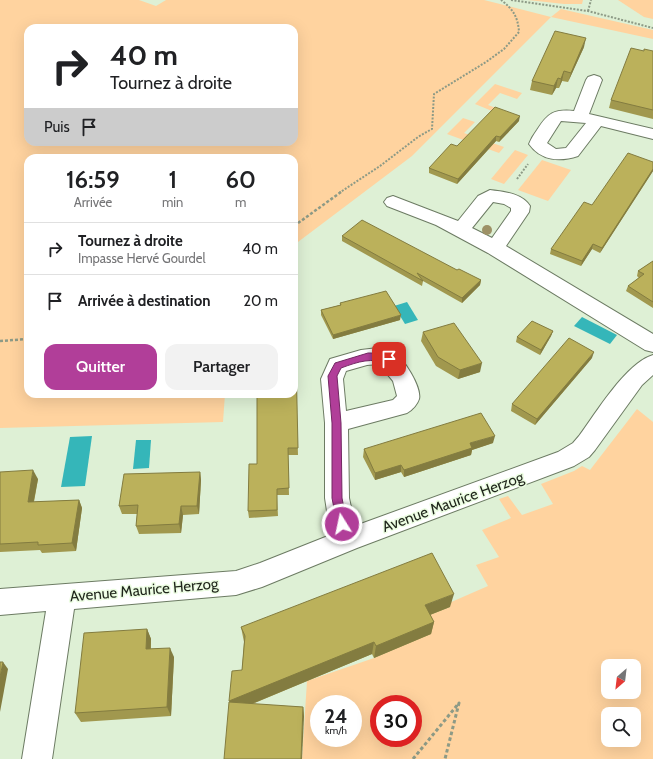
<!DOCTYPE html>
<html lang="fr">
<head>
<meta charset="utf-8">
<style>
  body { margin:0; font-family:Cabin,sans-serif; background:#f2f2f2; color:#202124; height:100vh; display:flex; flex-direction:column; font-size:15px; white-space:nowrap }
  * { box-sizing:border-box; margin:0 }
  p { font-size:13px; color:#757577 }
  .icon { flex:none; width:22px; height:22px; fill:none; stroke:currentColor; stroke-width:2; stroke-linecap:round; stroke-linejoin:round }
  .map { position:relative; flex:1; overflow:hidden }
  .side { position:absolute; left:24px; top:154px; width:274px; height:244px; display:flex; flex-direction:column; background:#fff; border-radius:12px; box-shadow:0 4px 16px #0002 }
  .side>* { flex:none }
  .hud { position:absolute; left:24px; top:24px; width:274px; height:122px; border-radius:12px; box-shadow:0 4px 16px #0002; background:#fff; color:#202124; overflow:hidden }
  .needle { width:26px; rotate:208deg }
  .buttons { position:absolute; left:601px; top:659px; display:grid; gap:8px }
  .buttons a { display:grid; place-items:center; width:40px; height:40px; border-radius:8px; background:#fff; box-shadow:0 4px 16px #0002; font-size:20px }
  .speed { position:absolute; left:310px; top:695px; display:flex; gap:8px; font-size:20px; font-weight:700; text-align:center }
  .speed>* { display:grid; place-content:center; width:52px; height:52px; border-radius:50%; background:#fff; box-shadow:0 4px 16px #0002; line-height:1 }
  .speed small { font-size:10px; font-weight:400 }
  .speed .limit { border:6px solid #d22; background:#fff; color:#111 }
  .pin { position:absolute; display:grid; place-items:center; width:34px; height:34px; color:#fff; margin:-17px; border-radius:8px; box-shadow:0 2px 6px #0006 }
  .me { position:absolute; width:44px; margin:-22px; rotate:350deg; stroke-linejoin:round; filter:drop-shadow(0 0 3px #0008) }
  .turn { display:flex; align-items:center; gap:14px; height:84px; padding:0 20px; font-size:18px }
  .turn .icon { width:52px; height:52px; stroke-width:2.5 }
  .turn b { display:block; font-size:28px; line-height:34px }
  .then { display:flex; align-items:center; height:38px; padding:0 20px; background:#0003; gap:8px; font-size:15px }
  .eta { display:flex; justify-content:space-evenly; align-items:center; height:68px; text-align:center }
  .eta b { font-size:24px; font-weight:600; line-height:28px }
  .button { display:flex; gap:8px; margin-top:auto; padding:8px 20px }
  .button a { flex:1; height:46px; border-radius:12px; background:#b13e99; color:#fff; font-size:16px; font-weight:600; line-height:46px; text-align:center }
  .button a+a { background:#f2f2f2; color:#202124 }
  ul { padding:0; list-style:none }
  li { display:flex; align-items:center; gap:12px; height:52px; padding:0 20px; border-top:1px solid #e0e0e0 }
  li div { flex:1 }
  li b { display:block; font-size:15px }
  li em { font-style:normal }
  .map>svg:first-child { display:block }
  .green { fill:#ffd39f; fill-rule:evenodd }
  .water { fill:#35b6b9 }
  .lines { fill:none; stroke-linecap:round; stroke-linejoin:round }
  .street-casing { stroke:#6c7b63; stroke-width:2 }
  .path-far2 { stroke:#8d9a86; stroke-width:2; stroke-dasharray:2 1.5; stroke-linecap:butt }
  .path-far1 { stroke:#8d9a86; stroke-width:2.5; stroke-dasharray:3 2; stroke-linecap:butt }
  .path { stroke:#8d9a86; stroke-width:3; stroke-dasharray:3.5 2.5; stroke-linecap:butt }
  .street { fill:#fff; fill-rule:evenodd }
  .tree { fill:#9d9166 }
  .wall { fill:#a1984e }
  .shaded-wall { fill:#837c40 }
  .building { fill:#bbb15b; stroke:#837c40 }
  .route { fill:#b13e99; stroke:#732863 }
  .labels { text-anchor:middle; stroke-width:3; stroke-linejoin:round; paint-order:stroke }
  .street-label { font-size:15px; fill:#1f251b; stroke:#ecfde2 }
</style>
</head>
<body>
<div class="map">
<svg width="653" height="759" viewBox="0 0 653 759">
  <rect width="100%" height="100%" fill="#def0d5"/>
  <g class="green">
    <path d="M0 0H139L156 6 166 0H484L551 17 561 9 653 30V39L551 17 412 156 294 245V158H28V394H225L223 422 0 428ZM28 28H294V142H28Z"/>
    <path d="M528 0H583L582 4H564Z"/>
    <path d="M618 0H653V19L644 17Z"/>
    <path d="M495 84 522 93 517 99 500 93 488 105 496 108 492 111 475 104Z"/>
    <path d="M463 118 475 122 464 133 504 147 499 153 447 134Z"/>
    <path d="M515 150 528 155 504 184 491 179Z"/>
    <path d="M542 160 571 170 548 201 518 190Z"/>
    <path d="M637 409 653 422V759H302L307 681 374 658 430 634 422 618 450 607 449 603 488 586 476 565 499 557 482 530 511 518 499 499 508 496 522 515 553 504 541 484 574 471 582 466 590 470ZM608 666H634V692H608ZM319 704H353V738H319ZM379 704H413V738H379ZM608 714H634V740H608Z"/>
  </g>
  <g class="water">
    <path d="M407 302 418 320 405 324 394 306Z"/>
    <path d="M582 317 617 335 610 344 574 326Z"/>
    <path d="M92 436 85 486 61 487 70 437Z"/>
    <path d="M136 440H151L149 468 133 469Z"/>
  </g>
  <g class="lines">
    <defs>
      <g id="street">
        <path d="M594 75 600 77 602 80 589 114 653 129V139L601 126 578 156C560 162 541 161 529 144 531 139 534 134 537 130 548 113 554 109 574 111L586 80 588 77ZM561 121 586 123 566 148 556 149 547 143Z"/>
        <path d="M490 190C504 192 522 193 530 206L529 212 506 246 653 334V352L645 350 488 253 436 225 387 206 384 202 387 198 393 196 458 221 478 196ZM493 202 504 204 511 208V211L492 238 472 228Z"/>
        <path d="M378 348C383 349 389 350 394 352 403 358 422 387 419 399 417 405 412 410 407 413L348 429 349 498 355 526 558 452 573 443 579 436C596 413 626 363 653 355V375L642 385 595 450 589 457 574 466 357 548 262 587 236 595 74 609 52 759H22L46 611 0 615V589L236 571 260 563 333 534 329 524 325 498V423L321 379 330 359 361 350ZM379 364 393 381 397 396 393 400 346 411 343 379 346 371 367 365Z"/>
      </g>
    </defs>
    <use href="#street" class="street-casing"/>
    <g class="path-far2">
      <path d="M511 0 588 11 653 28"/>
      <path d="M588 11 591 0"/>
      <path d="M517 179 528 164"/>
      <path d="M339 193 380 166 418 137 432 129 434 94 486 62 504 49 519 32C518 17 513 9 501 0"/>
    </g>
    <g class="path-far1">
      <path d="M294 226 341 192"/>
      <path d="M0 341 28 339"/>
    </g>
    <path class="path" d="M413 759 459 703 445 759"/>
    <use href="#street" class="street"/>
  </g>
  <circle class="tree" cx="487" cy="230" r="5"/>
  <g class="wall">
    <path d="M584 47 568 82 562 81 559 88H556L552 95 530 90 532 81Z"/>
    <path d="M644 51H653V119L609 108 611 100Z"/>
    <path d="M519 121 499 142 496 141 457 184 429 173V168L457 146Z"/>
    <path d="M653 162V171L600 253 592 249 581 266 550 254 551 249 592 205Z"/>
    <path d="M342 236 457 270 481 280 480 285 462 303 423 281 422 286 342 241Z"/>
    <path d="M653 261V308L626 291 628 286 639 278 637 276 638 271Z"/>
    <path d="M340 303 400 320 333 339 321 315V310L340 305Z"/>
    <path d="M294 315 298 455H288L289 495H277L278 516 249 518 248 511 257 464Z"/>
    <path d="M553 331 551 336 540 355 516 342 517 337Z"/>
    <path d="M423 332 480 372 458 379 436 366 421 341Z"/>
    <path d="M592 358 535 425 511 411 512 404Z"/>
    <path d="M493 443 472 450 471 455 404 477 401 472 375 480 363 457 364 449Z"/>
    <path d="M0 472 38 479 34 502 79 500 82 508 76 551 42 553 40 550 0 552Z"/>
    <path d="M200 472 201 480 199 514 183 515 181 533 139 534 136 526 137 514H122L119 506Z"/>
    <path d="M450 607 430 615 434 622 431 634 374 658 372 654 252 704 303 707 304 717 230 702 242 670 244 642 241 627Z"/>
    <path d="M147 629 151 639V649L174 657 171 716 81 722 75 713Z"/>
  </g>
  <g class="shaded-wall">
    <path d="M586 38 584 47 568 82 571 73Z"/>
    <path d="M564 71 562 81 559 88 561 79Z"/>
    <path d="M558 78 556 88 552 95 554 86Z"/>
    <path d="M520 116 519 121 499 142 500 137Z"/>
    <path d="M496 136V141L457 184 458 179Z"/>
    <path d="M653 169V171L600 253 602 248Z"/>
    <path d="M593 244 592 249 581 266 582 261Z"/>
    <path d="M481 280 480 285 462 303V298Z"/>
    <path d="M401 315 400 320 333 339V335Z"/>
    <path d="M553 331 551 336 540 355 541 350Z"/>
    <path d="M594 352 592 358 535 425 537 419Z"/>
    <path d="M482 363 480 372 458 379 460 370Z"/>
    <path d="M495 436 493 443 472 450 471 455 404 477V470L470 443Z"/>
    <path d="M401 465V472L375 480V473Z"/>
    <path d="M33 470 38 479 32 510 28 502Z"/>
    <path d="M200 472 201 480 199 514 197 506Z"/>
    <path d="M79 500 82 508 76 551 72 543Z"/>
    <path d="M181 506 183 515 181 533 179 524Z"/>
    <path d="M454 594 450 607 422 618 425 605Z"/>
    <path d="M434 622 431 634 374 658 376 646Z"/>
    <path d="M147 629 151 639 150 659 146 649Z"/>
    <path d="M374 642 372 654 232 712 229 701Z"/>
    <path d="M170 648 174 657 171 716 167 707Z"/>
    <path d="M3 662 8 669 0 712V677Z"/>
    <path d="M303 707 304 717 302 759H301Z"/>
  </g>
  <g class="building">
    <path d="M555 31 586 38 571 73 564 71 561 79 558 78 554 86 532 81Z"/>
    <path d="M631 48 644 51V49L653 51V110L611 100Z"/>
    <path d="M495 107 520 116 500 137 496 136 458 179 429 168 451 144 457 146Z"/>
    <path d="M628 153 653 162V169L602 248 593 244 582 261 551 249 584 202 592 205Z"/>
    <path d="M362 220 457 270 459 269 481 280 462 298 417 273 423 281 342 236Z"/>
    <path d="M653 261V302L628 286 644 274 638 271Z"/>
    <path d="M386 291 401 315 333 335 321 310 341 305 340 303Z"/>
    <path d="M294 315H295L298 448H288L289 488 277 489V510L248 511 249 464H257V394H294Z"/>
    <path d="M532 321 553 331 541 350 517 337Z"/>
    <path d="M454 323 482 363 460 370 438 357 423 332Z"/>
    <path d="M569 338 594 352 537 419 512 404Z"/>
    <path d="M481 413 495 436 470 443 472 448 404 470 401 465 375 473 364 449Z"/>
    <path d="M33 470 28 502 79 500 72 543 38 545V542L0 544V472Z"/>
    <path d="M200 472 197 506H181L179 524 136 526 138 505 119 506 124 474Z"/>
    <path d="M432 553 454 594 425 605 434 622 376 646 374 642 229 701 232 671 242 670 245 636 241 627Z"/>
    <path d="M147 629 146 649 170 648 167 707 75 713 84 633Z"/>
    <path d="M0 662H3L0 677Z"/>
    <path d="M229 702 303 707 301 759H224Z"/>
  </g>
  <path class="route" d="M368 353C376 353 389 353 393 359L389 363C370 358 360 361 341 368L337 376 341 423 342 498 347 524 345 527 342 529 338 527 337 524 332 498V423L328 376 335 363Z"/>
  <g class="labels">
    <g class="street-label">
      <text transform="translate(453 502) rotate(-20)" y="5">Avenue Maurice Herzog</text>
      <text transform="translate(144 590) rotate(-5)" y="5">Avenue Maurice Herzog</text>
    </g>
  </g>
</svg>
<div class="buttons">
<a><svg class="needle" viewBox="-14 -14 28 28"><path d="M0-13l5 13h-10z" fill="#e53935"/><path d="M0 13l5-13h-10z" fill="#757577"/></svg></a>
<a><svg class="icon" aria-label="search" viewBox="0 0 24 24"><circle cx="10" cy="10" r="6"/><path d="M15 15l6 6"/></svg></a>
</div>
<div class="speed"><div>24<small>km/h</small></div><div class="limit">30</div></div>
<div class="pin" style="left:389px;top:359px;background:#d93025"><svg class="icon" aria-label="arrive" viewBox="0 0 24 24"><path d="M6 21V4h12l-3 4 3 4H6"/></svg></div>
<svg class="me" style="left:342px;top:524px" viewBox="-20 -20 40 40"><circle r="17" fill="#b13e99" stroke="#fff" stroke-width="3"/><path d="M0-11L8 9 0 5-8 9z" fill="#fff"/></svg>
<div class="hud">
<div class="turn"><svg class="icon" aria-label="right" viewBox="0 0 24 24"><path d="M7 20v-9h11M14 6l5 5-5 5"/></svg><div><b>40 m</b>Tournez à droite</div></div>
<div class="then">Puis<svg class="icon" aria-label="arrive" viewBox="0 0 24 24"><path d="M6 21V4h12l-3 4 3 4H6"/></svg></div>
</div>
<section class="side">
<div class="eta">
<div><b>16:59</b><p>Arrivée</p></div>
<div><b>1</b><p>min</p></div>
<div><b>60</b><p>m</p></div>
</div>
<ul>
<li><svg class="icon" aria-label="right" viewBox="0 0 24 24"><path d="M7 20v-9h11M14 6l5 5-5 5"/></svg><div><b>Tournez à droite</b><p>Impasse Hervé Gourdel</p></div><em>40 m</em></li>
<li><svg class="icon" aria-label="arrive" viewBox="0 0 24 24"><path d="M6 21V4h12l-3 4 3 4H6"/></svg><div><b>Arrivée à destination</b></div><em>20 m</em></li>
</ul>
<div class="button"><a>Quitter</a><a>Partager</a></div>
</section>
</div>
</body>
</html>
